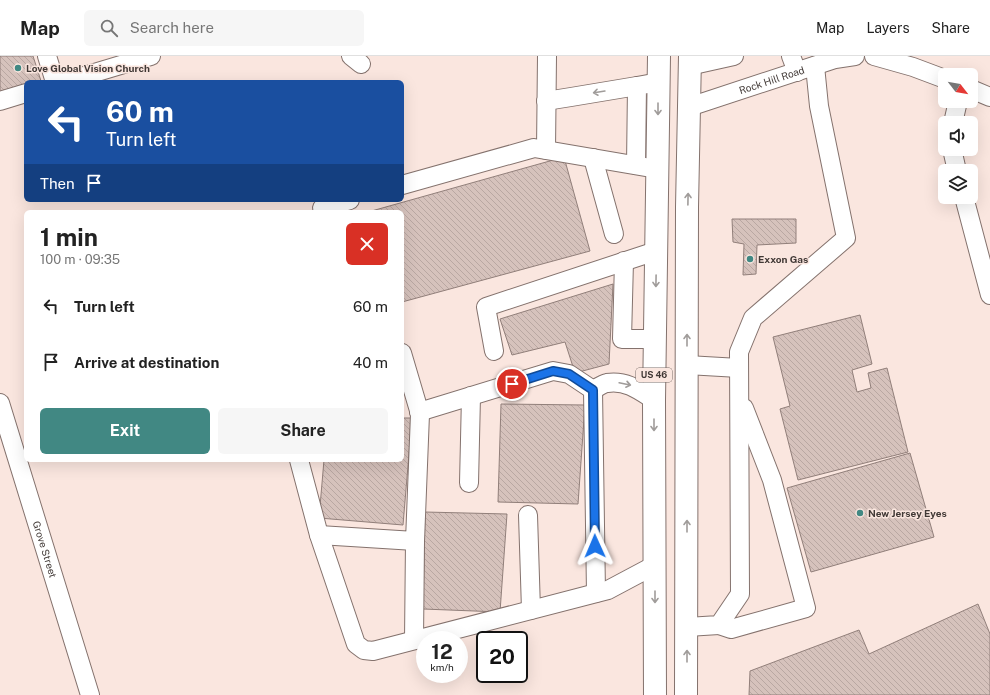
<!DOCTYPE html>
<html lang="en">
<head>
<meta charset="utf-8">
<style>
  body { margin:0; font-family:"Public Sans",sans-serif; background:#f6f6f6; color:#222; height:100vh; display:flex; flex-direction:column; font-size:15px; white-space:nowrap }
  * { box-sizing:border-box; margin:0 }
  p { font-size:13px; color:#767676 }
  .icon { flex:none; width:22px; height:22px; fill:none; stroke:currentColor; stroke-width:2; stroke-linecap:round; stroke-linejoin:round }
  .map { position:relative; flex:1; overflow:hidden }
  .side { position:absolute; left:24px; top:154px; width:380px; height:252px; display:flex; flex-direction:column; background:#fff; border-radius:6px; box-shadow:0 4px 16px #0002 }
  .side>* { flex:none }
  .top-card { position:absolute; left:24px; top:24px; width:380px; height:122px; border-radius:6px; box-shadow:0 4px 16px #0002; background:#1a4fa0; color:#fff; overflow:hidden }
  .needle { width:26px; rotate:121deg }
  .controls { position:absolute; left:938px; top:12px; display:grid; gap:8px }
  .controls a { display:grid; place-items:center; width:40px; height:40px; border-radius:6px; background:#fff; box-shadow:0 4px 16px #0002; font-size:20px }
  .speed { position:absolute; left:416px; top:575px; display:flex; gap:8px; font-size:20px; font-weight:700; text-align:center }
  .speed>* { display:grid; place-content:center; width:52px; height:52px; border-radius:50%; background:#fff; box-shadow:0 4px 16px #0002; line-height:1 }
  .speed small { font-size:10px; font-weight:400 }
  .speed .limit { border:2px solid #111; border-radius:6px; background:#fff; color:#111 }
  .pin { position:absolute; display:grid; place-items:center; width:34px; height:34px; color:#fff; margin:-17px; border:2px solid #fff; border-radius:50%; box-shadow:0 1px 4px #0007 }
  .me { position:absolute; width:44px; margin:-22px; rotate:359deg; stroke-linejoin:round; filter:drop-shadow(0 0 3px #0008) }
  .turn { display:flex; align-items:center; gap:14px; height:84px; padding:0 16px; font-size:18px }
  .turn .icon { width:52px; height:52px; stroke-width:2.5 }
  .turn b { display:block; font-size:28px; line-height:34px }
  .then { display:flex; align-items:center; height:38px; padding:0 16px; background:#0003; gap:8px; font-size:15px }
  .round { display:grid; place-items:center; flex:none; width:42px; height:42px; border-radius:6px; background:#f6f6f6 }
  .summary { display:flex; align-items:center; justify-content:space-between; height:68px; padding:0 16px }
  h1 { font-size:24px; font-weight:700; line-height:30px }
  .action { display:flex; gap:8px; margin-top:auto; padding:8px 16px }
  .action a { flex:1; height:46px; border-radius:6px; background:#418883; color:#fff; font-size:16px; font-weight:700; line-height:46px; text-align:center }
  .action a+a { background:#f6f6f6; color:#222 }
  ul { padding:0; list-style:none }
  li { display:flex; align-items:center; gap:12px; height:56px; padding:0 16px }
  li div { flex:1 }
  li b { display:block; font-size:15px }
  li em { font-style:normal }
  header { display:flex; align-items:center; gap:24px; box-sizing:border-box; height:56px; padding:0 20px; background:#fff; border-bottom:1px solid #e0e0e0 }
  header strong { font-size:19px }
  nav { display:flex; gap:22px; margin-inline-start:auto; font-size:14px }
  .search { width:280px; height:36px; background:#f6f6f6; display:flex; align-items:center; gap:10px; box-sizing:border-box; padding:0 14px; border-radius:6px; color:#767676; font-size:15px }
  .map>svg:first-child { display:block }
  .building { fill:url(#building-back-hatch); stroke:#917f7a }
  .lines { fill:none; stroke-linecap:round; stroke-linejoin:round }
  .minor-casing { stroke:#84726d; stroke-width:20 }
  .highway-casing { stroke:#84726d; stroke-width:24 }
  .minor { stroke:#fff; stroke-width:18 }
  .highway { stroke:#fff; stroke-width:22 }
  .oneway { stroke:#a09c9a }
  .route-casing { stroke:#114b97; stroke-width:10 }
  .route { stroke:#1a73e8; stroke-width:7 }
  .poi-dot { fill:#418883; stroke:#fae6df; stroke-width:1.5 }
  .labels { text-anchor:middle; stroke-width:3; stroke-linejoin:round; paint-order:stroke }
  .shield { fill:#fae6df; stroke:#786d69; stroke-width:1 }
  .shield-label { font-size:9px; font-weight:bold; fill:#413936 }
  .poi-label { font-size:10px; font-weight:bold; fill:#413936; stroke:#fae6df; text-anchor:start }
  .street-label { font-size:10px; fill:#413936; stroke:#fae6df }
</style>
</head>
<body>
<header>
<strong>Map</strong>
<div class="search"><svg class="icon" aria-label="search" viewBox="0 0 24 24"><circle cx="10" cy="10" r="6"/><path d="M15 15l6 6"/></svg>Search here</div>
<nav><a>Map</a><a>Layers</a><a>Share</a></nav>
</header>
<div class="map">
<svg width="990" height="639" viewBox="0 0 990 639">
  <defs>
    <pattern id="building-back-hatch" width="6" height="6" patternUnits="userSpaceOnUse"><rect width="6" height="6" fill="#d6c2bc"/><path d="M-1 5l2 2M0 0l6 6M5-1l2 2" fill="none" stroke="#b9a7a2"/></pattern>
  </defs>
  <rect width="100%" height="100%" fill="#fae6df"/>
  <g class="building">
    <path d="M0 0H33L41 25 37 26H26V30L0 38Z"/>
    <path d="M564 101 590 195 402 246V156H368Z"/>
    <path d="M732 163H796V187L757 189 756 218 743 219 744 188 733 186Z"/>
    <path d="M613 228 609 308 575 317 565 286 512 299 500 263Z"/>
    <path d="M860 259 872 308 852 314 857 336 871 332 868 317 887 312 908 396 798 424 780 353 790 350 773 281Z"/>
    <path d="M501 348 585 349 578 448 498 446Z"/>
    <path d="M402 362H412L403 469 319 462 324 404H402Z"/>
    <path d="M910 397 934 481 811 516 787 432Z"/>
    <path d="M425 456 507 458 500 556 423 553Z"/>
    <path d="M978 548 990 578V639H749L750 615 859 574 869 598Z"/>
  </g>
  <g class="lines">
    <defs>
      <g id="minor">
        <path d="M47 0 55 26"/>
        <path d="M351 0 361 8"/>
        <path d="M791 0 797 16"/>
        <path d="M874 0 913 11 945 23"/>
        <path d="M689 10 734 0"/>
        <path d="M64 26 151 0"/>
        <path d="M971 33 990 41"/>
        <path d="M0 45 26 37"/>
        <path d="M546 45 571 41 637 30"/>
        <path id="s1" d="M689 51 835 3 855 0"/>
        <path d="M953 67 958 45"/>
        <path d="M952 93 957 115"/>
        <path d="M546 94 547 0"/>
        <path d="M593 102 614 178"/>
        <path d="M636 109 637 30 659 26"/>
        <path d="M402 129 534 92 657 113"/>
        <path d="M964 141 990 239"/>
        <path d="M322 152 350 144"/>
        <path d="M624 205 622 283H655"/>
        <path d="M494 295 486 251 656 195"/>
        <path d="M687 309 739 312"/>
        <path d="M593 334C597 332 602 328 607 327 626 324 639 334 654 344"/>
        <path id="s2" d="M0 347 90 639"/>
        <path d="M419 356 553 315 569 318 593 334 596 537"/>
        <path d="M299 404 319 479 356 588 364 594 373 595 608 534 655 509"/>
        <path d="M469 427 471 340"/>
        <path d="M528 459 531 554"/>
        <path d="M319 479 415 485 420 358 402 297"/>
        <path d="M719 569 731 573 806 552 772 424 744 352"/>
        <path d="M687 571 719 569 740 538 739 296 753 262 846 182 819 50 815 10"/>
        <path d="M414 584 415 485"/>
      </g>
      <g id="highway">
        <path d="M655 639 654 344 659 0"/>
        <path d="M686 639 687 151 690 0"/>
      </g>
    </defs>
    <use href="#minor" class="minor-casing"/>
    <use href="#highway" class="highway-casing"/>
    <use href="#minor" class="minor"/>
    <use href="#highway" class="highway"/>
  </g>
  <defs><path id="oneway-shaft" d="M-6 0H5M1.5-3L5.5 0L1.5 3" fill="none" stroke-width="1.6" stroke-linecap="round" stroke-linejoin="round"/></defs>
  <g class="oneway">
    <use href="#oneway-shaft" transform="translate(599 36) rotate(171)"/>
    <use href="#oneway-shaft" transform="translate(658 53) rotate(90)"/>
    <use href="#oneway-shaft" transform="translate(688 143) rotate(-89)"/>
    <use href="#oneway-shaft" transform="translate(656 225) rotate(91)"/>
    <use href="#oneway-shaft" transform="translate(687 284) rotate(-90)"/>
    <use href="#oneway-shaft" transform="translate(625 328) rotate(12)"/>
    <use href="#oneway-shaft" transform="translate(654 369) rotate(90)"/>
    <use href="#oneway-shaft" transform="translate(687 470) rotate(-90)"/>
    <use href="#oneway-shaft" transform="translate(655 541) rotate(90)"/>
    <use href="#oneway-shaft" transform="translate(687 600) rotate(-90)"/>
  </g>
  <g class="lines">
    <defs>
      <path id="route" d="M512 328 553 315 569 318 593 334 595 490"/>
    </defs>
    <use href="#route" class="route-casing"/>
    <use href="#route" class="route"/>
  </g>
  <g class="poi-dot">
    <circle cx="18" cy="12" r="4"/>
    <circle cx="750" cy="203" r="4"/>
    <circle cx="860" cy="457" r="4"/>
  </g>
  <g class="labels">
    <rect class="shield" x="636" y="312" width="36" height="14" rx="3"/>
    <g class="shield-label">
      <text x="654" y="322">US 46</text>
    </g>
    <g class="poi-label">
      <text x="26" y="16">Love Global Vision Church</text>
      <text x="758" y="207">Exxon Gas</text>
      <text x="868" y="461">New Jersey Eyes</text>
    </g>
    <g class="street-label">
      <text dy="4" stroke="none"><textPath href="#s1" startOffset="87">Rock Hill Road</textPath></text>
      <text dy="4" stroke="none"><textPath href="#s2" startOffset="153">Grove Street</textPath></text>
    </g>
  </g>
</svg>
<div class="controls">
<a><svg class="needle" viewBox="-14 -14 28 28"><path d="M0-13l5 13h-10z" fill="#e53935"/><path d="M0 13l5-13h-10z" fill="#767676"/></svg></a>
<a><svg class="icon" aria-label="sound" viewBox="0 0 24 24"><path d="M4 9h4l5-4v14l-5-4H4zM17 9q2 3 0 6"/></svg></a>
<a><svg class="icon" aria-label="layers" viewBox="0 0 24 24"><path d="M12 4l9 5-9 5-9-5zM3 14l9 5 9-5"/></svg></a>
</div>
<div class="speed"><div>12<small>km/h</small></div><div class="limit">20</div></div>
<div class="pin" style="left:512px;top:328px;background:#d93025"><svg class="icon" aria-label="arrive" viewBox="0 0 24 24"><path d="M6 21V4h12l-3 4 3 4H6"/></svg></div>
<svg class="me" style="left:595px;top:490px" viewBox="-20 -20 40 40"><path d="M0-17L14 15 0 8-14 15z" fill="#1a73e8" stroke="#fff" stroke-width="4"/></svg>
<div class="top-card">
<div class="turn"><svg class="icon" aria-label="left" viewBox="0 0 24 24"><path d="M17 20v-9H6M10 6l-5 5 5 5"/></svg><div><b>60 m</b>Turn left</div></div>
<div class="then">Then<svg class="icon" aria-label="arrive" viewBox="0 0 24 24"><path d="M6 21V4h12l-3 4 3 4H6"/></svg></div>
</div>
<section class="side">
<div class="summary"><div><h1>1 min</h1><p>100 m · 09:35</p></div><a class="round" style="background:#d93025;color:#fff"><svg class="icon" aria-label="close" viewBox="0 0 24 24"><path d="M6 6l12 12M18 6L6 18"/></svg></a></div>
<ul>
<li><svg class="icon" aria-label="left" viewBox="0 0 24 24"><path d="M17 20v-9H6M10 6l-5 5 5 5"/></svg><div><b>Turn left</b></div><em>60 m</em></li>
<li><svg class="icon" aria-label="arrive" viewBox="0 0 24 24"><path d="M6 21V4h12l-3 4 3 4H6"/></svg><div><b>Arrive at destination</b></div><em>40 m</em></li>
</ul>
<div class="action"><a>Exit</a><a>Share</a></div>
</section>
</div>
</body>
</html>
